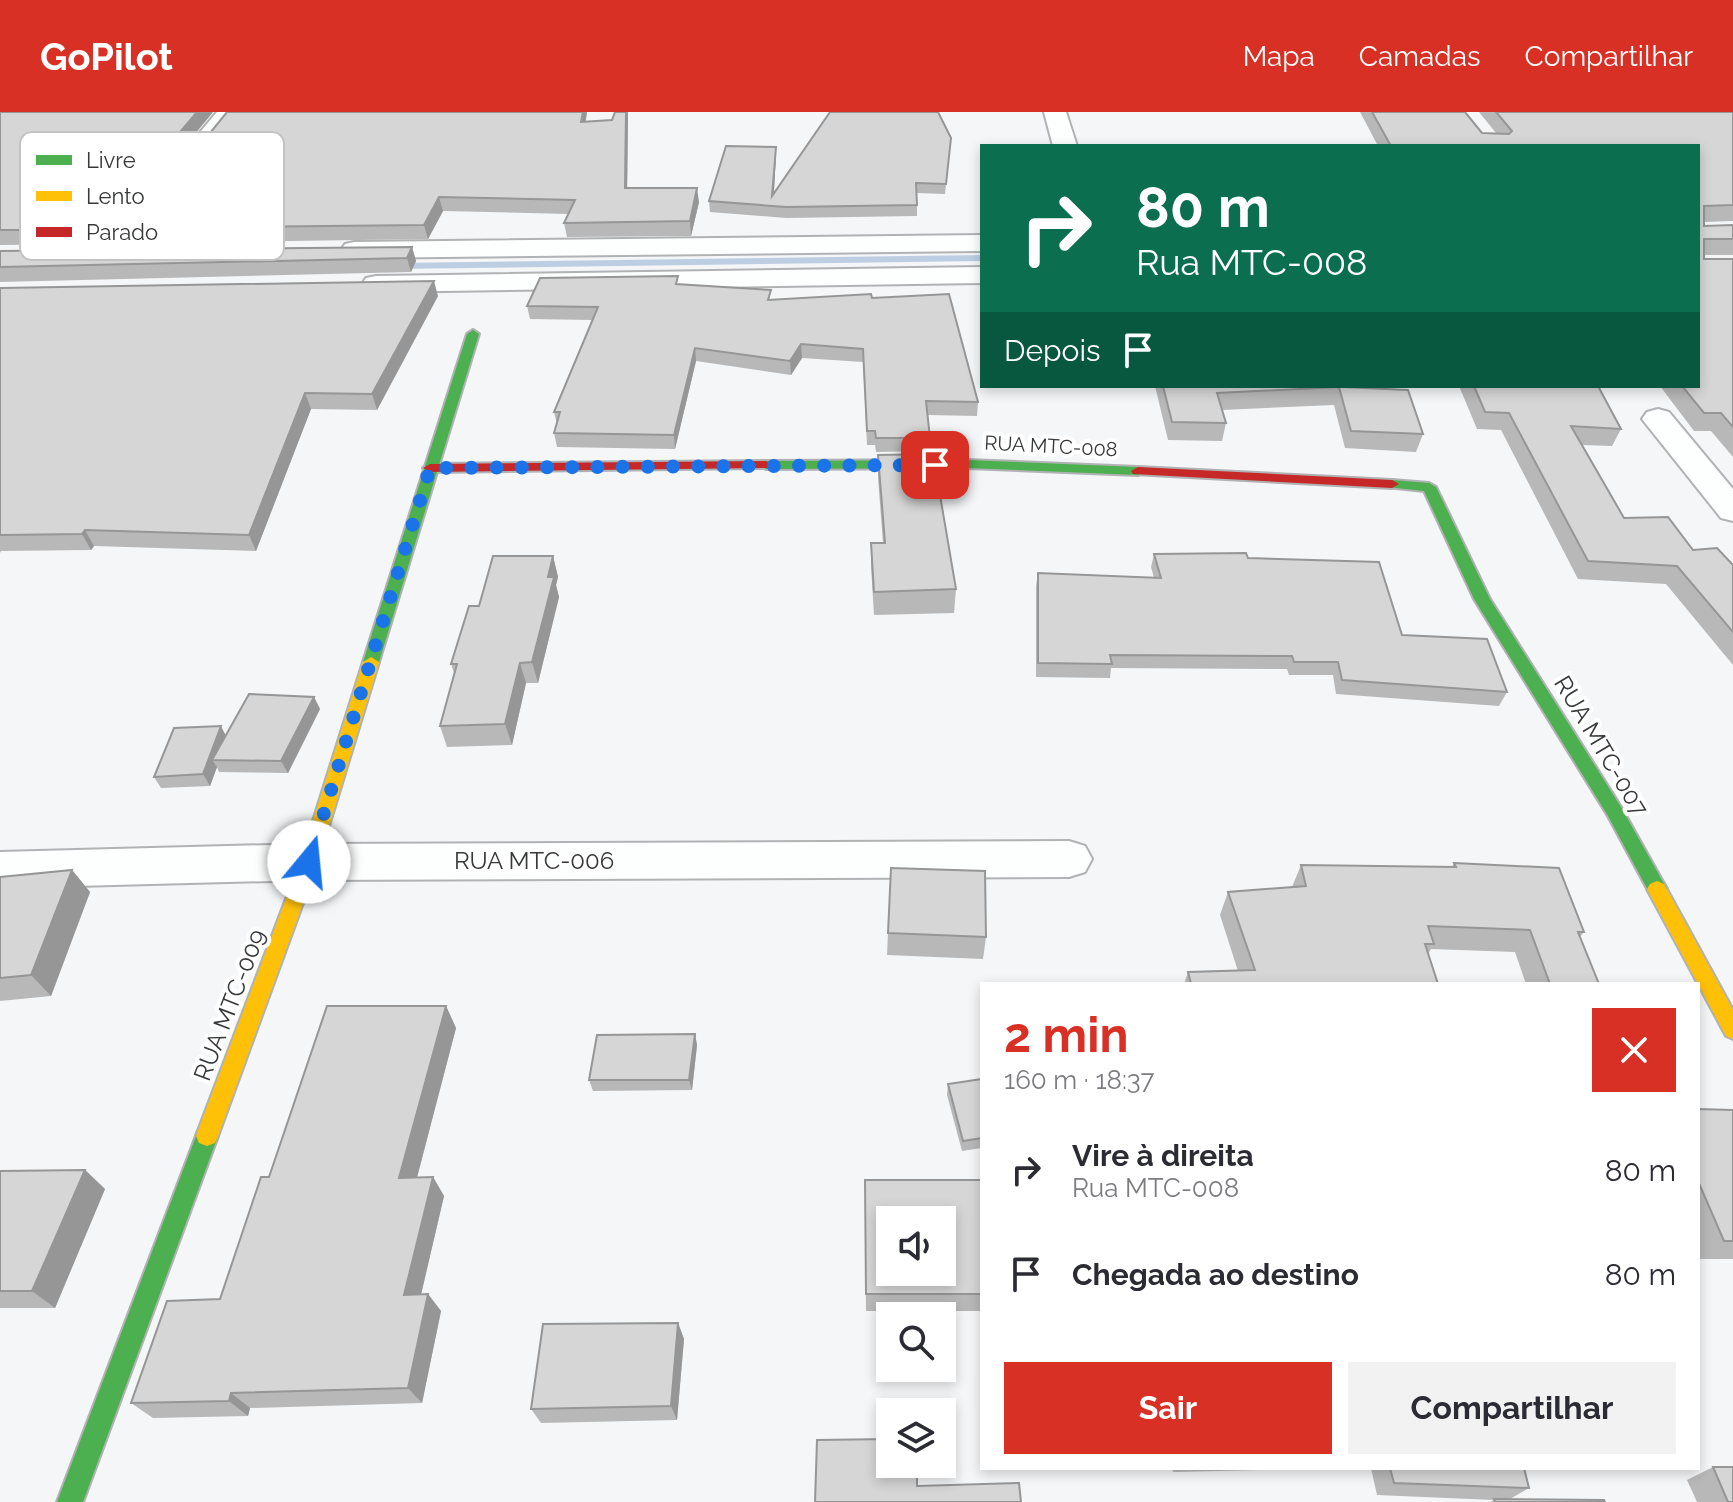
<!DOCTYPE html>
<html lang="pt">
<head>
<meta charset="utf-8">
<style>
  body { margin:0; font-family:Raleway,sans-serif; background:#f2f2f3; color:#2b2b33; height:100vh; display:flex; flex-direction:column; font-size:30px; white-space:nowrap }
  * { box-sizing:border-box; margin:0 }
  p { font-size:26px; color:#7c7c81 }
  .icon { flex:none; width:44px; height:44px; fill:none; stroke:currentColor; stroke-width:2; stroke-linecap:round; stroke-linejoin:round }
  .map { position:relative; flex:1; overflow:hidden }
  .details { position:absolute; left:980px; top:870px; width:720px; height:488px; display:flex; flex-direction:column; background:#fff; border-radius:0px; box-shadow:0 4px 12px #0003 }
  .details>* { flex:none }
  .hud { position:absolute; left:980px; top:32px; width:720px; height:244px; border-radius:0px; box-shadow:0 4px 12px #0003; background:#0b6e4f; color:#fff; overflow:hidden }
  .fabs { position:absolute; left:876px; top:1094px; display:grid; gap:16px }
  .fabs a { display:grid; place-items:center; width:80px; height:80px; border-radius:0px; background:#fff; box-shadow:0 4px 12px #0003; font-size:40px }
  .pin { position:absolute; display:grid; place-items:center; width:68px; height:68px; color:#fff; margin:-34px; border-radius:16px; box-shadow:0 4px 12px #0006 }
  .me { position:absolute; width:88px; margin:-44px; rotate:17deg; stroke-linejoin:round; filter:drop-shadow(0 0 6px #0008) }
  .turn { display:flex; align-items:center; gap:28px; height:168px; padding:0 24px; font-size:36px }
  .turn .icon { width:104px; height:104px; stroke-width:2.5 }
  .turn b { display:block; font-size:56px; line-height:68px }
  .then { display:flex; align-items:center; height:76px; padding:0 24px; background:#0003; gap:16px; font-size:30px }
  .round { display:grid; place-items:center; flex:none; width:84px; height:84px; border-radius:0px; background:#f2f2f3 }
  .headline { display:flex; align-items:center; justify-content:space-between; height:136px; padding:0 24px }
  h1 { font-size:48px; font-weight:700; line-height:60px; color:#d93025 }
  .action { display:flex; gap:16px; margin-top:auto; padding:16px 24px }
  .action a { flex:1; height:92px; border-radius:0px; background:#d93025; color:#fff; font-size:32px; font-weight:700; line-height:92px; text-align:center }
  .action a+a { background:#f2f2f3; color:#2b2b33 }
  ul { padding:0; list-style:none }
  li { display:flex; align-items:center; gap:24px; height:104px; padding:0 24px }
  li div { flex:1 }
  li b { display:block; font-size:30px }
  li em { font-style:normal }
  header { display:flex; align-items:center; gap:48px; box-sizing:border-box; height:112px; padding:0 40px; background:#d93025; color:#fff }
  header strong { font-size:38px }
  nav { display:flex; gap:44px; margin-inline-start:auto; font-size:28px }
  .map>svg:first-child { display:block }
  .lines { fill:none; stroke-linecap:round; stroke-linejoin:round }
  .stream { fill:#bdcee2; fill-rule:evenodd }
  .street-casing { stroke:#b1b2b4; stroke-width:4 }
  .fast-casing { stroke:#b1b2b4; stroke-width:4 }
  .slow-casing { stroke:#b1b2b4; stroke-width:4 }
  .jam-casing { stroke:#b1b2b4; stroke-width:4 }
  .street { fill:#fdfefe; fill-rule:evenodd }
  .fast { fill:#4caf50; fill-rule:evenodd }
  .slow { fill:#ffc107; fill-rule:evenodd }
  .jam { fill:#c62828; fill-rule:evenodd }
  .wall { fill:#b8b8b8 }
  .shaded-wall { fill:#969696 }
  .building { fill:#d6d6d6; stroke:#969696; stroke-width:2; fill-rule:evenodd }
  .route { stroke:#1a73e8; stroke-width:14; stroke-dasharray:0 25.2 }
  .labels { text-anchor:middle; stroke-width:8; stroke-linejoin:round; paint-order:stroke }
  .far-street-label { font-size:20px; fill:#373839; stroke:#fff }
  .street-label { font-size:24px; fill:#373839; stroke:#fff }
  .key { fill:#fff; stroke:#c3c3c4; stroke-width:2 }
  .key-label { font-size:22px; fill:#373839 }
</style>
</head>
<body>
<header>
<strong>GoPilot</strong>
<nav><a>Mapa</a><a>Camadas</a><a>Compartilhar</a></nav>
</header>
<div class="map">
<svg width="1733" height="1390" viewBox="0 0 1733 1390">
  <rect width="100%" height="100%" fill="#f4f6f8"/>
  <g class="lines">
    <path class="stream" d="M982 143V149L394 157 389 154 394 151Z"/>
    <defs>
      <g id="street">
        <path d="M217 0H240L123 148H103L100 142 103 136Z"/>
        <path d="M1044 0H1066L1077 34H1053Z"/>
        <path d="M982 123V139L354 146 345 144 341 138 345 132 354 130Z"/>
        <path d="M982 155V171L376 180 366 178 362 172 366 166 376 164Z"/>
        <path d="M1658 297 1669 300 1733 377V409L1721 406 1642 307 1647 300Z"/>
        <path d="M1069 729 1085 734 1092 747 1085 760 1069 765 309 768 0 776V740L309 732Z"/>
      </g>
      <g id="fast">
        <path d="M473 218 479 222 379 550 371 555 365 554 363 550 467 222Z"/>
        <path d="M967 348 1138 355 1145 359 1138 363 967 356 766 357 759 353 766 349Z"/>
        <path d="M1392 368 1429 371 1436 375 1490 487 1621 695 1667 777 1664 782H1650L1608 704 1474 487 1424 379 1387 375V369Z"/>
        <path d="M207 1014 215 1017 218 1024 83 1390H57L196 1024 199 1017Z"/>
      </g>
      <g id="slow">
        <path d="M371 545 379 550 318 750 218 1024 215 1031 207 1034 199 1031 196 1024 300 750 363 550Z"/>
        <path d="M1657 769 1664 772 1733 898V927L1726 924 1647 777 1650 772Z"/>
      </g>
      <g id="jam">
        <path d="M766 349 773 353 771 356 430 360 423 356 430 352Z"/>
        <path d="M1138 355 1392 368 1399 372 1392 376 1133 362 1131 359Z"/>
      </g>
    </defs>
    <use href="#street" class="street-casing"/>
    <use href="#fast" class="fast-casing"/>
    <use href="#slow" class="slow-casing"/>
    <use href="#jam" class="jam-casing"/>
    <use href="#street" class="street"/>
    <use href="#fast" class="fast"/>
    <use href="#slow" class="slow"/>
    <use href="#jam" class="jam"/>
  </g>
  <g class="wall">
    <path d="M0 0H213L104 132 0 133Z"/>
    <path d="M227 0H587L586 9 612 8 628 0 627 76 699 90 691 124 567 125 564 111 568 102 443 99 428 127 139 131 133 116Z"/>
    <path d="M1360 0H1465L1482 21H1496L1479 0H1733V109L1704 110V114L1733 113V143H1704V147H1733V345L1711 319H1694L1660 274H1698V34H1378Z"/>
    <path d="M951 26 945 82 917 81V104L786 106 710 100 709 89 776 35 774 82Z"/>
    <path d="M412 135 416 149 411 160 0 170V139Z"/>
    <path d="M679 173 772 188 872 186 978 290 977 304 927 303 930 326 929 339 876 340 875 333H867L863 250 802 246 791 263 696 249 675 337 557 335 554 321 557 313 554 300 592 208 530 207 527 194Z"/>
    <path d="M0 176 438 184 377 298 311 297 256 439 94 434 91 438 1 439 0 441Z"/>
    <path d="M1155 274H1363V276L1423 322 1416 340 1345 336 1334 293 1222 298 1226 311 1222 329 1168 328Z"/>
    <path d="M1459 274H1598L1621 317 1612 334 1582 333 1624 406 1693 438 1733 453V553L1666 472 1578 467 1501 318 1477 317Z"/>
    <path d="M878 343 956 477 954 501 874 503 871 454V431H883L878 366Z"/>
    <path d="M1154 442 1248 446 1402 523 1507 580 1499 594 1336 582 1333 563H1289L1287 557 1111 556 1110 566 1036 565V474L1038 461 1154 466 1151 455Z"/>
    <path d="M553 444 558 465 556 473 559 485 538 571H526L512 633 447 635 440 614 454 561 451 552 479 494Z"/>
    <path d="M314 585 320 597 288 661 219 660 217 655 210 674 161 676 154 665 226 624Z"/>
    <path d="M1454 751 1584 820 1580 825 1599 872H1526L1515 840 1431 837 1428 842 1438 872H1184L1188 860 1238 859 1220 803 1228 780 1292 775 1301 753 1452 755Z"/>
    <path d="M72 758 90 780 51 884 0 889V765Z"/>
    <path d="M888 821 986 825 983 847 887 843Z"/>
    <path d="M446 894 456 916 417 1066 433 1065 444 1084 421 1182H428L441 1199 422 1291 250 1296 248 1304 153 1306 131 1291 220 1187 269 1065Z"/>
    <path d="M695 922 697 933 692 978 593 979 589 968Z"/>
    <path d="M982 967V1036L962 1039 947 983 948 972Z"/>
    <path d="M1698 997 1733 998V1147H1700L1698 1141Z"/>
    <path d="M85 1058 105 1077 55 1196H0V1059Z"/>
    <path d="M865 1068H982V1199H866Z"/>
    <path d="M678 1211 684 1227 677 1308 541 1311 531 1297Z"/>
    <path d="M1713 1355 1733 1390H1697L1687 1368Z"/>
    <path d="M1172 1356H1342L1173 1360Z"/>
    <path d="M1371 1356H1524L1529 1376 1510 1387 1605 1390H1490L1494 1388 1377 1383Z"/>
  </g>
  <g class="shaded-wall">
    <path d="M197 0H213L104 132 97 118Z"/>
    <path d="M583 0H587L583 23 581 10Z"/>
    <path d="M626 0H628L627 90 625 76Z"/>
    <path d="M776 35V45L773 94 772 84Z"/>
    <path d="M697 76 699 90 691 124 690 109Z"/>
    <path d="M439 85 443 99 428 127 424 113Z"/>
    <path d="M412 135 416 149 411 160 407 146Z"/>
    <path d="M434 169 438 184 377 298 372 282Z"/>
    <path d="M801 232 802 246 791 263 790 249Z"/>
    <path d="M695 236 696 249 675 337 674 323Z"/>
    <path d="M305 281 311 297 256 439 249 423Z"/>
    <path d="M85 418 94 434 91 438 82 422Z"/>
    <path d="M553 444 558 465 556 473 559 485 538 571 532 550Z"/>
    <path d="M520 551 526 571 512 633 505 612Z"/>
    <path d="M314 585 320 597 288 661 281 649Z"/>
    <path d="M221 614 227 626 212 648 217 655 210 674 203 662Z"/>
    <path d="M72 758 90 780 51 884 31 863Z"/>
    <path d="M446 894 456 916 412 1084 399 1066Z"/>
    <path d="M695 922 697 933 692 978 689 968Z"/>
    <path d="M85 1058 105 1077 55 1196 32 1179Z"/>
    <path d="M433 1065 444 1084 417 1200 404 1183Z"/>
    <path d="M428 1182 441 1199 422 1291 408 1276Z"/>
    <path d="M678 1211 684 1227 677 1308 671 1294Z"/>
    <path d="M231 1281 250 1296 248 1304 229 1289Z"/>
  </g>
  <g class="building">
    <path d="M0 0H197L97 118H0Z"/>
    <path d="M227 0H583L581 10 612 8 615 0H626L625 76H697L690 109 564 111 575 88 439 85 424 113 133 116Z"/>
    <path d="M830 0H938L951 26 946 72 916 71 917 93 786 95 709 89 726 34 776 35 772 84Z"/>
    <path d="M1372 0H1465L1482 21 1509 22 1512 19 1496 0H1733V93L1704 94V114L1733 113V127H1704V147H1733V315L1721 301H1704L1682 274H1698V34H1391Z"/>
    <path d="M412 135 407 146 0 155V139Z"/>
    <path d="M678 164 676 172 771 178 768 188 871 182 872 186 949 182 978 290 926 289 930 326H876L875 319H867L863 237 801 232 790 249 695 236 674 323 554 321 560 300H554L598 195 527 194 540 166Z"/>
    <path d="M434 169 372 282 305 281 249 423 85 418 82 422 0 423V176Z"/>
    <path d="M1163 274H1363L1342 275 1408 278 1423 322 1351 319 1339 275 1217 281 1226 311 1172 310Z"/>
    <path d="M1474 274H1598L1621 317 1571 314 1624 406 1668 405 1693 438 1717 436 1733 453V520L1677 454 1588 449 1509 301 1485 300Z"/>
    <path d="M933 342 956 477 874 480 871 431H885L878 343Z"/>
    <path d="M1246 441 1248 446 1379 450 1402 523 1487 527 1507 580 1342 568 1338 550H1294L1292 544 1110 543 1112 552 1038 551V461L1161 466 1154 442Z"/>
    <path d="M493 444H553L548 465H554L532 550 520 551 505 612 440 614 457 552H451L469 494H479Z"/>
    <path d="M249 582 314 585 281 649 212 648Z"/>
    <path d="M221 614 203 662 154 665 174 616Z"/>
    <path d="M1454 751 1559 756 1584 820H1578L1599 872H1550L1530 818 1428 814 1434 832H1425L1438 872H1191L1188 860 1255 858 1228 780 1306 774 1301 753 1456 755Z"/>
    <path d="M891 756 985 759 986 825 888 821Z"/>
    <path d="M72 758 31 863 0 866V765Z"/>
    <path d="M327 894H446L399 1066 433 1065 404 1183 428 1182 408 1276 231 1281 229 1289 131 1291 167 1189 220 1187 261 1065H269Z"/>
    <path d="M695 922 689 968H589L597 923Z"/>
    <path d="M982 967V1026L963 1029 948 972Z"/>
    <path d="M1698 997 1733 998V1129H1724L1698 1069Z"/>
    <path d="M85 1058 32 1179H0V1059Z"/>
    <path d="M865 1068H982V1182H866ZM890 1108H942V1160H890Z"/>
    <path d="M678 1211 671 1294 531 1297 543 1212Z"/>
    <path d="M890 1327V1352H917V1374L1019 1371 1021 1390H815L817 1328Z"/>
    <path d="M1713 1355H1733V1390H1728Z"/>
    <path d="M1390 1356H1524L1529 1376 1394 1371Z"/>
    <path d="M1494 1387 1604 1388 1605 1390H1495Z"/>
  </g>
  <g class="lines">
    <path class="route" d="M309 750 430 356 935 353"/>
  </g>
  <g class="labels">
    <g class="far-street-label">
      <text transform="translate(1051 334) rotate(3)" y="7">RUA MTC-008</text>
    </g>
    <g class="street-label">
      <text transform="translate(1601 634) rotate(59)" y="8">RUA MTC-007</text>
      <text x="534" y="757">RUA MTC-006</text>
      <text transform="translate(230 893) rotate(-69)" y="8">RUA MTC-009</text>
    </g>
  </g>
  <rect x="20" y="20" width="264" height="128" rx="12" class="key"/>
  <rect x="36" y="43" width="36" height="10" fill="#4caf50"/>
  <rect x="36" y="79" width="36" height="10" fill="#ffc107"/>
  <rect x="36" y="115" width="36" height="10" fill="#c62828"/>
  <g class="key-label">
    <text x="86" y="56">Livre</text>
    <text x="86" y="92">Lento</text>
    <text x="86" y="128">Parado</text>
  </g>
</svg>
<div class="fabs">
<a><svg class="icon" aria-label="sound" viewBox="0 0 24 24"><path d="M4 9h4l5-4v14l-5-4H4zM17 9q2 3 0 6"/></svg></a>
<a><svg class="icon" aria-label="search" viewBox="0 0 24 24"><circle cx="10" cy="10" r="6"/><path d="M15 15l6 6"/></svg></a>
<a><svg class="icon" aria-label="layers" viewBox="0 0 24 24"><path d="M12 4l9 5-9 5-9-5zM3 14l9 5 9-5"/></svg></a>
</div>
<div class="pin" style="left:935px;top:353px;background:#d93025"><svg class="icon" aria-label="arrive" viewBox="0 0 24 24"><path d="M6 21V4h12l-3 4 3 4H6"/></svg></div>
<svg class="me" style="left:309px;top:750px" viewBox="-20 -20 40 40"><circle r="19" fill="#fff"/><path d="M0-13L10 11 0 6-10 11z" fill="#1a73e8"/></svg>
<div class="hud">
<div class="turn"><svg class="icon" aria-label="right" viewBox="0 0 24 24"><path d="M7 20v-9h11M14 6l5 5-5 5"/></svg><div><b>80 m</b>Rua MTC-008</div></div>
<div class="then">Depois<svg class="icon" aria-label="arrive" viewBox="0 0 24 24"><path d="M6 21V4h12l-3 4 3 4H6"/></svg></div>
</div>
<section class="details">
<div class="headline"><div><h1>2 min</h1><p>160 m · 18:37</p></div><a class="round" style="background:#d93025;color:#fff"><svg class="icon" aria-label="close" viewBox="0 0 24 24"><path d="M6 6l12 12M18 6L6 18"/></svg></a></div>
<ul>
<li><svg class="icon" aria-label="right" viewBox="0 0 24 24"><path d="M7 20v-9h11M14 6l5 5-5 5"/></svg><div><b>Vire à direita</b><p>Rua MTC-008</p></div><em>80 m</em></li>
<li><svg class="icon" aria-label="arrive" viewBox="0 0 24 24"><path d="M6 21V4h12l-3 4 3 4H6"/></svg><div><b>Chegada ao destino</b></div><em>80 m</em></li>
</ul>
<div class="action"><a>Sair</a><a>Compartilhar</a></div>
</section>
</div>
</body>
</html>
